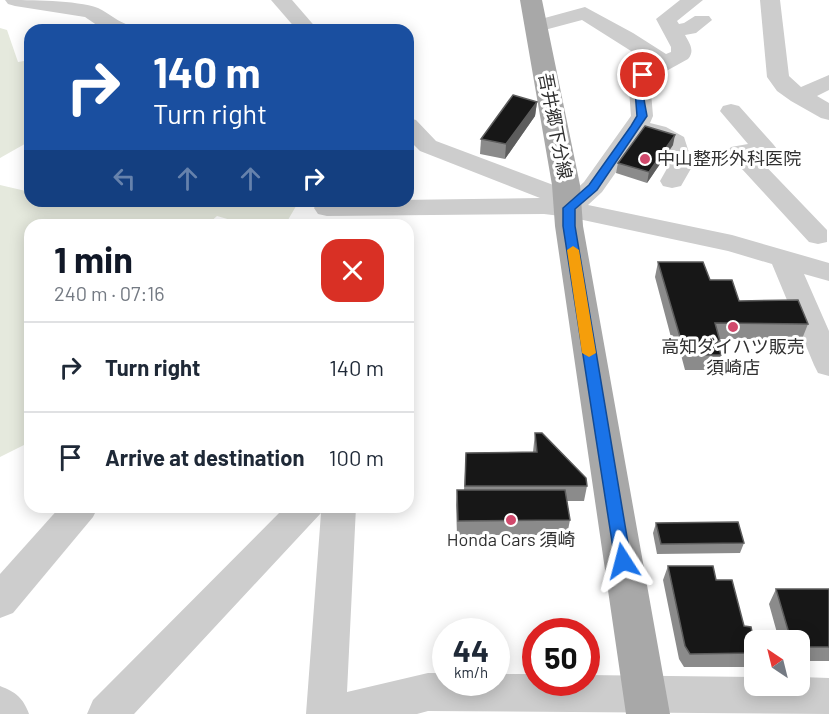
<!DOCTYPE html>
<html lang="en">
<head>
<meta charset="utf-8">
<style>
  body { margin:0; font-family:Barlow,"Noto Sans JP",sans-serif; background:#f6f6f7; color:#1f2937; height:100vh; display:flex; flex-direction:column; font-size:22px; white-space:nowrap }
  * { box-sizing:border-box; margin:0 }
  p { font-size:20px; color:#747a83 }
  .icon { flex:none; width:33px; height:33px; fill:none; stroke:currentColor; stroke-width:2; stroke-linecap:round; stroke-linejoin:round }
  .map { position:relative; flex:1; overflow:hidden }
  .drawer { position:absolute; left:24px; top:219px; width:390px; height:294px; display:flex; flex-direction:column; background:#fff; border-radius:18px; box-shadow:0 3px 15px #0003 }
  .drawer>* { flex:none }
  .top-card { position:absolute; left:24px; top:24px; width:390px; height:183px; border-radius:18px; box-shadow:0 3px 15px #0003; background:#1a4fa0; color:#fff; overflow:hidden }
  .needle { width:39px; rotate:325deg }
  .controls { position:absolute; left:744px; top:630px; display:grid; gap:12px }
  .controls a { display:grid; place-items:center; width:66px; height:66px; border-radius:12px; background:#fff; box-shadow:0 3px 15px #0003; font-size:30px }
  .speed { position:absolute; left:432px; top:618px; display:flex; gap:12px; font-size:30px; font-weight:700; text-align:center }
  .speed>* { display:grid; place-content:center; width:78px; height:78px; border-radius:50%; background:#fff; box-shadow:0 3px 15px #0003; line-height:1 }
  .speed small { font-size:15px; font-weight:400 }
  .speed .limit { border:9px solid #d22; background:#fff; color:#111 }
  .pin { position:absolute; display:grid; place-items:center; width:51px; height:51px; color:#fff; margin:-26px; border:3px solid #fff; border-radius:50%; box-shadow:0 2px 6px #0007 }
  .me { position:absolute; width:66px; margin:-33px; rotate:351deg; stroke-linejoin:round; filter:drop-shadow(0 0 4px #0008) }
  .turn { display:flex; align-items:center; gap:21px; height:126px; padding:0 30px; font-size:27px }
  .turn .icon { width:78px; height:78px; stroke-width:2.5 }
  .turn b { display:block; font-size:42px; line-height:51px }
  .lanes { display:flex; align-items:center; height:57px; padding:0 30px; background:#0003; justify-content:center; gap:30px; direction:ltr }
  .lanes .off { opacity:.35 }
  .round { display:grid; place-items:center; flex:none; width:63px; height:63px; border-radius:18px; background:#f6f6f7 }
  .overview { display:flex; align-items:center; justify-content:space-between; height:102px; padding:0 30px }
  h1 { font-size:36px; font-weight:700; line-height:45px; color:#111827 }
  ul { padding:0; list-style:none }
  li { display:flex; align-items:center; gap:18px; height:90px; padding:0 30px; border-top:2px solid #e0e1e3 }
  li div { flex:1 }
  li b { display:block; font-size:22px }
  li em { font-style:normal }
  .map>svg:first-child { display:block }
  .green { fill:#e5e9dd }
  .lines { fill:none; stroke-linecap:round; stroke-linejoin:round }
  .minor { fill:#cdcdcd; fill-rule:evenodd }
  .major { fill:#a8a8a8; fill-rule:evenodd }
  .wall { fill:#8b8b8b }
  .shaded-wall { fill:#5d5d5d }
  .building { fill:#171717; stroke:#5d5d5d; stroke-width:1.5 }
  .route { fill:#1a73e8; stroke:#114b97; stroke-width:1.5 }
  .slow { fill:#f59e0b }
  .poi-dot { fill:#d1496c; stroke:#fff; stroke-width:2 }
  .labels { text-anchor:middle; stroke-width:6; stroke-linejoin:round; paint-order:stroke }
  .street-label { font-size:18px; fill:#303030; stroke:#fff }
  .poi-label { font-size:18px; fill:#303030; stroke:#fff }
</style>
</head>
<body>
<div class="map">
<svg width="829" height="714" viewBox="0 0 829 714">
  <rect width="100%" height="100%" fill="#fff"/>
  <g class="green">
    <path d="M0 28 7 30 18 62 30 60V141L0 158Z"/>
    <path d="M0 185 30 192V201H75L93 205 107 201H299L285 225H248L217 216 207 225H30V442L0 457Z"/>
  </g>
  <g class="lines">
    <g class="minor">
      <path d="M5 0C30 0 76 0 98 8 110 14 118 22 131 26L134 30H104L85 17 15 6 8 4Z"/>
      <path d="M271 0H292L318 30H297Z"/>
      <path d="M680 0H703L677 21 679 24 684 23 695 16H709L712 20 696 33 685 35C690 44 695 51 688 59L650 80 653 116 650 123 666 127 684 137 693 165 681 186 672 188 663 186 660 181 669 165 665 145 642 135 602 192 588 205 732 235 829 263V281L804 274 829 331V376L818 373 814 365 772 264 728 251 569 217 544 214 327 216 318 214 314 208 318 202 324 201 540 198 420 151 408 139V118L416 120 436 141 556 186 569 196 584 182 631 116 628 77 631 72 650 63 582 20 537 32 530 30 527 26 530 22 585 7 633 33 666 54 671 52V47L656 19Z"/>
      <path d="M760 0H780L789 76 801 87 829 75V90L817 96 829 103V120L821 118 791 101 777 91 767 77Z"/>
      <path d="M731 104 739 106 773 144 777 149 773 154 757 157 827 230V242L818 244 809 242 731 157 727 152 731 147 748 144 720 111 723 106Z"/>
      <path d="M60 507H98L93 517 13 613 0 618V574Z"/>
      <path d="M285 507H356L347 692 428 673H446V682H496V674H536V682H586V675L754 677V686H800V677L829 678V714L428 711 417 714H306L321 513 134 714H87L93 700Z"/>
      <path d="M0 686C16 692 23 698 29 714H0Z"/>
    </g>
    <path class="major" d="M520 0H542L580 185 583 226 670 714H626L555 226 552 185Z"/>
  </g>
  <g class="wall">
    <path d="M537 102 535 116 505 159 480 154 481 139Z"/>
    <path d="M673 145 647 183 616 173 618 163Z"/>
    <path d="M658 262 710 280 739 301 808 324 802 339H720V341L719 347 721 355 716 370H685L681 355 676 356 655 277Z"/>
    <path d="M535 433 587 486 584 501H567L570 520 567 535H457L456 505 457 490H464L466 453 533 452Z"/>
    <path d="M656 523 744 543 740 553 657 554 653 533Z"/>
    <path d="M668 566 716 580 744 626 754 641V660L751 667H684L679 659 663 580Z"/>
    <path d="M776 589H829V661H800V640H779L769 604Z"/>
  </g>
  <g class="shaded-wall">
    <path d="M537 102 535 116 505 159 506 144Z"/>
    <path d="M675 135 673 145 647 183 649 172Z"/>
  </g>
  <g class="building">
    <path d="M513 95 537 102 506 144 481 139Z"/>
    <path d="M645 126 675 135 649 172 618 163Z"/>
    <path d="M658 262H703L710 280H732L739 301 798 300 808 324 715 323 720 341H717L721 355H689L686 340H681Z"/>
    <path d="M535 433H542L586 478 587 486H465L466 453 537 452Z"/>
    <path d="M457 490H565L570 520 458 521Z"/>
    <path d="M738 522 744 543 661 544 656 523Z"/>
    <path d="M668 566H713L716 580H732L744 626 751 627 754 641V653L690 654 685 646Z"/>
    <path d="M776 589H829V647H800V640H791Z"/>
  </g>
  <path class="route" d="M639 72 648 75C639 84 645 103 647 116L597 190 575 209V226L631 561 629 566 623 568 617 566 615 561 563 226V208L589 185 631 126 637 116 634 77Z"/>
  <path class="slow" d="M573 246 579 250 596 353 589 357 582 353 567 250Z"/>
  <g class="poi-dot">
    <circle cx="645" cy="159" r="6"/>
    <circle cx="733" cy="327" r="6"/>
    <circle cx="511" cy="520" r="6"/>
  </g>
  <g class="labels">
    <g class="street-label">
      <text transform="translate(555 126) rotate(79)" y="6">吾井郷下分線</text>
    </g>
    <g class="poi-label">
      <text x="657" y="165" text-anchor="start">中山整形外科医院</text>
      <text x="733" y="353">高知ダイハツ販売<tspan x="733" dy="21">須崎店</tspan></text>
      <text x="511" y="546">Honda Cars 須崎</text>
    </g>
  </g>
</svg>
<div class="controls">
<a><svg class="needle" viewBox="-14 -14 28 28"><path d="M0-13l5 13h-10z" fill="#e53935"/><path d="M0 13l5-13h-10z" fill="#747a83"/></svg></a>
</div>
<div class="speed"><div>44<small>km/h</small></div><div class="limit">50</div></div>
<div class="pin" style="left:643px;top:75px;background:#d93025"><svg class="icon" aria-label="arrive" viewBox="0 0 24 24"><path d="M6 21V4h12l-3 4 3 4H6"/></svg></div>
<svg class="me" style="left:623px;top:561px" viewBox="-20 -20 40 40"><path d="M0-17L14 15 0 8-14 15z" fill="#1a73e8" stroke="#fff" stroke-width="4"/></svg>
<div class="top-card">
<div class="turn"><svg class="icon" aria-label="right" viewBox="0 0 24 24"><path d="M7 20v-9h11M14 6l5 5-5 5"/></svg><div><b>140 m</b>Turn right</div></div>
<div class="lanes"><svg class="icon off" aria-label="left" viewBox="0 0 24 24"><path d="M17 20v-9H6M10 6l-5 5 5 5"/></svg><svg class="icon off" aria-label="ahead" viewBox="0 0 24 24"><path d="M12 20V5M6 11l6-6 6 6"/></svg><svg class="icon off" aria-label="ahead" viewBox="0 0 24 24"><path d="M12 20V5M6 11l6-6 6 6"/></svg><svg class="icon" aria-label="right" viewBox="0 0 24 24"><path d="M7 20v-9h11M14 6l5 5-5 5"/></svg></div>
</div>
<section class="drawer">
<div class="overview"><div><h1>1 min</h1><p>240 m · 07:16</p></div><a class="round" style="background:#d93025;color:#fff"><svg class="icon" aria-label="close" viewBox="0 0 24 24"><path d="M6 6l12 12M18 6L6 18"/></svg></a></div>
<ul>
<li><svg class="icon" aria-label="right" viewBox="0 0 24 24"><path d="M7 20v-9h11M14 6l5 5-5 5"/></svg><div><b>Turn right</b></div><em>140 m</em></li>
<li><svg class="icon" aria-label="arrive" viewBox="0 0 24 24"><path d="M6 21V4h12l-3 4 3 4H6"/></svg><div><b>Arrive at destination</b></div><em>100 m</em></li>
</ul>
</section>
</div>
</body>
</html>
